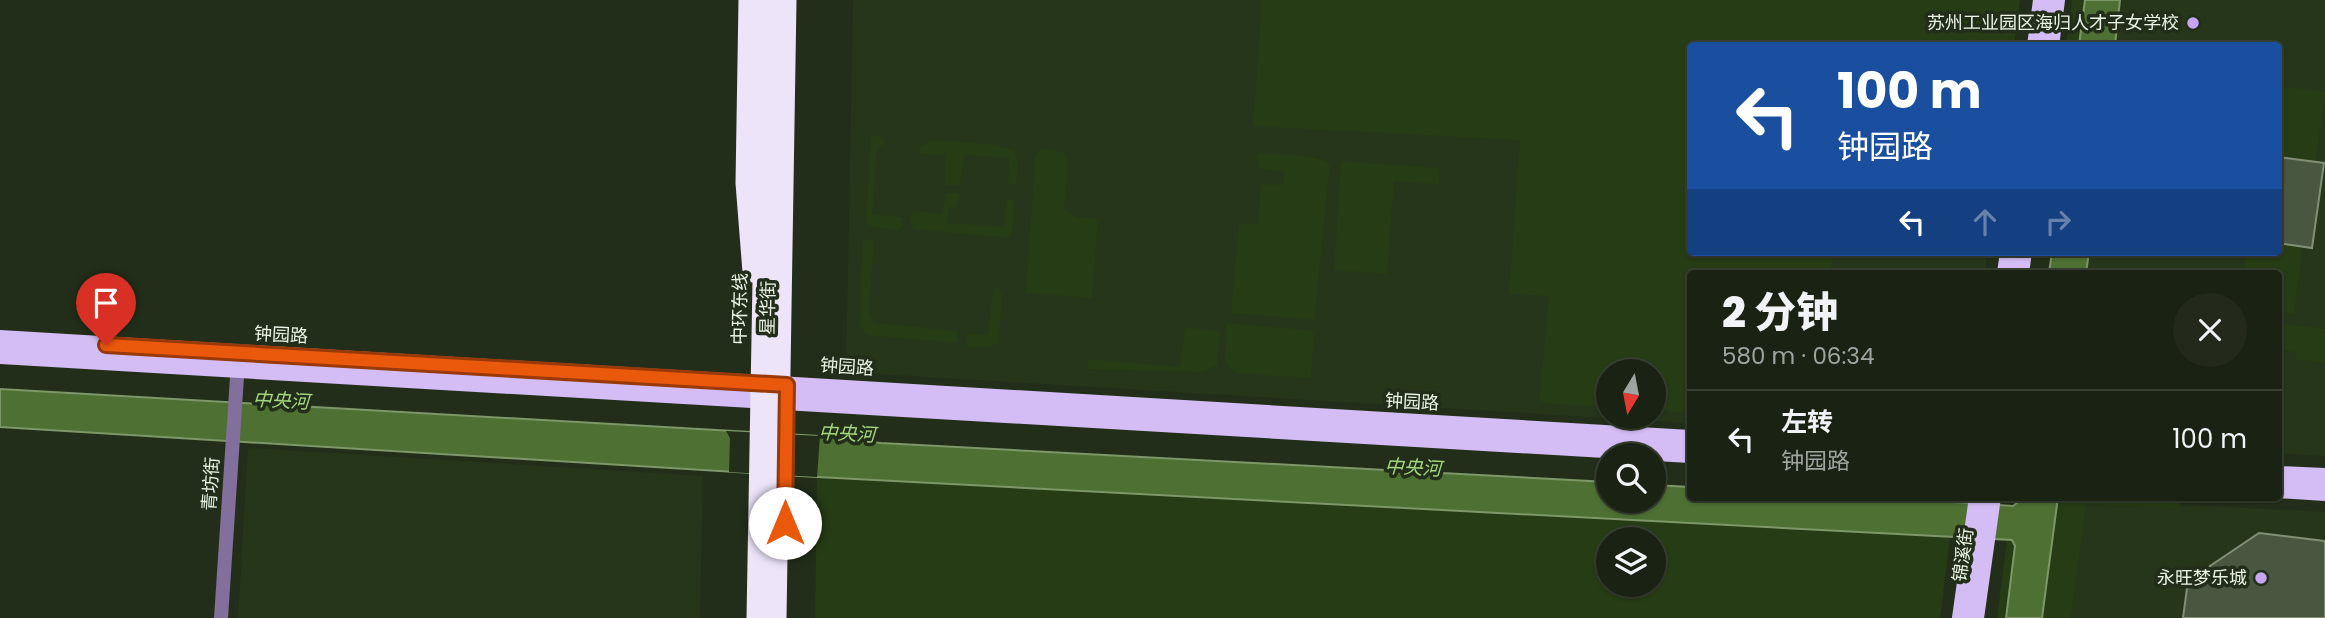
<!DOCTYPE html>
<html lang="zh">
<head>
<meta charset="utf-8">
<style>
  body { margin:0; font-family:Poppins,"Noto Sans SC",sans-serif; background:#232a1c; color:#f1f3f6; height:100vh; display:flex; flex-direction:column; font-size:26px; white-space:nowrap }
  * { box-sizing:border-box; margin:0 }
  p { font-size:23px; color:#9fa4a0 }
  .icon { flex:none; width:38px; height:38px; fill:none; stroke:currentColor; stroke-width:2; stroke-linecap:round; stroke-linejoin:round }
  .map { position:relative; flex:1; overflow:hidden }
  .details { position:absolute; left:1687px; top:270px; width:595px; height:231px; display:flex; flex-direction:column; background:#1a2213; border-radius:7px; box-shadow:0 2px 5px #0004,0 0 0 2px #383f33 }
  .details>* { flex:none }
  .top-card { position:absolute; left:1687px; top:42px; width:595px; height:214px; border-radius:7px; box-shadow:0 2px 5px #0004,0 0 0 2px #383f33; background:#1a4fa0; color:#fff; overflow:hidden }
  .needle { width:46px; rotate:190deg }
  .tools { position:absolute; left:1596px; top:359px; display:grid; gap:14px }
  .tools a { display:grid; place-items:center; width:70px; height:70px; border-radius:50%; background:#1a2213; box-shadow:0 2px 5px #0004,0 0 0 2px #383f33; font-size:35px }
  .pin { position:absolute; display:grid; place-items:center; width:60px; height:60px; color:#fff; margin:-72px -30px; border-radius:50% 50% 50% 0; rotate:-45deg; box-shadow:0 0 7px #0007 }
  .pin .icon { rotate:45deg }
  .me { position:absolute; width:77px; margin:-38px; rotate:0deg; stroke-linejoin:round; filter:drop-shadow(0 0 5px #0008) }
  .turn { display:flex; align-items:center; gap:24px; height:147px; padding:0 35px; font-size:32px }
  .turn .icon { width:91px; height:91px; stroke-width:2.5 }
  .turn b { display:block; font-size:49px; line-height:60px }
  .lanes { display:flex; align-items:center; height:66px; padding:0 35px; background:#0003; justify-content:center; gap:35px; direction:ltr }
  .lanes .off { opacity:.35 }
  .round { display:grid; place-items:center; flex:none; width:74px; height:74px; border-radius:37px; background:#232a1c }
  .summary { display:flex; align-items:center; justify-content:space-between; height:119px; padding:0 35px }
  h1 { font-size:42px; font-weight:800; line-height:52px }
  ul { padding:0; list-style:none }
  li { display:flex; align-items:center; gap:21px; height:98px; padding:0 35px; border-top:2px solid #383f33 }
  li div { flex:1 }
  li b { display:block; font-size:26px }
  li em { font-style:normal }
  .map>svg:first-child { display:block }
  .built { fill:#26361a; fill-rule:evenodd }
  .green { fill:#263c14; fill-rule:evenodd }
  .water { fill:#4e7033; stroke:#7d9768; stroke-width:2 }
  .pier { fill:#222e19 }
  .building { fill:#495740; stroke:#808f76; stroke-width:2 }
  .lines { fill:none; stroke-linecap:round; stroke-linejoin:round }
  .minor { stroke:#826f9b; stroke-width:14 }
  .major { stroke:#d4bdf4; stroke-width:18 }
  .highway { stroke:#ede4fa; stroke-width:21 }
  .highway-bridge { stroke:#ede4fa; stroke-width:21 }
  .route-casing { stroke:#983908; stroke-width:18 }
  .route { stroke:#ea580c; stroke-width:12 }
  .poi-dot { fill:#c6a6f0; stroke:#222e19; stroke-width:2.5 }
  .labels { text-anchor:middle; stroke-width:7; stroke-linejoin:round; paint-order:stroke }
  .poi-label { font-size:18px; fill:#ebf3e5; stroke:#222e19; text-anchor:end }
  .street-label { font-size:18px; fill:#ebf3e5; stroke:#222e19 }
  .water-label { font-size:19px; font-style:italic; fill:#a3d67e; stroke:#222e19 }
</style>
</head>
<body>
<div class="map">
<svg width="2325" height="618" viewBox="0 0 2325 618">
  <rect width="100%" height="100%" fill="#222e19"/>
  <g class="built">
    <path d="M853 0H2020L2014 45 1690 46V252H1987L1985 273H1690V423L846 372ZM1608 371H1654V416H1608Z"/>
    <path d="M2120 0H2325V456L2279 453 2278 273H2086L2089 252H2278V46L2115 45Z"/>
    <path d="M248 448 703 476 700 618H238Z"/>
    <path d="M2086 500 2325 512V618H2071Z"/>
  </g>
  <g class="green">
    <path d="M1262 0H2020L2014 45 1690 46V252H1833L1830 273H1690V413L1654 410V371H1608V407L1539 403 1549 296 1509 294 1520 140 1253 126Z"/>
    <path d="M2072 0H2085L2079 45H2066Z"/>
    <path d="M2279 86 2325 92 2316 161 2279 156Z"/>
    <path d="M871 134 878 136 886 143 877 149 872 214 901 217 903 226 897 230 871 227 866 221Z"/>
    <path d="M931 140 989 144 1014 150 1018 161 1016 185 1008 184 1009 158 964 155 960 185H945V154H921L918 149Z"/>
    <path d="M1049 149 1063 152 1068 159 1064 208 1077 217 1098 219 1092 298 1026 293 1035 157 1040 150Z"/>
    <path d="M1262 153C1279 155 1319 153 1330 165L1314 320 1231 313 1239 223 1258 224 1261 184 1283 185 1284 171 1260 169 1256 155Z"/>
    <path d="M1341 161 1440 168 1439 184 1394 181 1387 274 1334 270Z"/>
    <path d="M946 193H960L957 208 949 207 947 223 1004 227 1007 198 1015 201 1012 232 1008 238 913 229 910 216 914 211 942 214Z"/>
    <path d="M863 240H874L869 314 874 323 957 331V343L867 335 860 326Z"/>
    <path d="M2279 240 2303 243 2294 314 2279 312 2278 273H2244L2246 252H2278Z"/>
    <path d="M998 287 1002 295 999 342 991 346 968 348 966 334 988 335 993 288Z"/>
    <path d="M1226 323 1314 331 1311 378 1236 373 1225 363Z"/>
    <path d="M2278 323 2325 329V363L2295 359 2296 352 2279 349Z"/>
    <path d="M1185 328 1220 331 1217 365 1203 372 1087 369 1088 359 1180 367Z"/>
    <path d="M817 477H847L1950 537 1940 618H815ZM1608 539H1654V584H1608Z"/>
    <path d="M2067 497H2180V508L2086 504 2071 618H2042L2058 498 2068 500Z"/>
    <path d="M2007 540H2012L2015 546 2006 618H1997Z"/>
  </g>
  <g class="water">
    <path d="M2085 0H2120L2115 45H2079Z"/>
    <path d="M2052 252H2089L2086 273H2049Z"/>
    <path d="M0 389 820 436 881 443 1608 482V500H1654V485L1690 487V497H1881L2013 506 2024 497H2058L2042 618H2006L2015 546 2012 540 817 477 0 427Z"/>
  </g>
  <path class="pier" d="M726 431 820 436 817 477 729 472 730 438Z"/>
  <g class="building">
    <path d="M2278 157 2324 163 2312 248 2278 243Z"/>
    <path d="M2259 533 2325 541V618H2183L2187 588 2207 568Z"/>
  </g>
  <g class="lines">
    <path class="minor" d="M221 618 238 362"/>
    <g class="major">
      <path d="M2036 46 2042 0"/>
      <path d="M2050 46 2056 0"/>
      <path d="M2006 273 2009 252"/>
      <path d="M2020 273 2023 252"/>
      <path d="M0 339 1690 439"/>
      <path d="M0 355 1690 454"/>
      <path d="M2278 475 2325 477"/>
      <path d="M2278 489 2325 492"/>
      <path d="M1961 618 1978 497"/>
      <path d="M1975 618 1992 497"/>
    </g>
    <path class="highway" d="M749 0 746 183 753 272"/>
    <g class="highway-bridge">
      <path d="M757 618 768 0"/>
      <path d="M776 618 786 0"/>
    </g>
  </g>
  <g class="lines">
    <defs>
      <path id="route" d="M106 345 787 385 785 523"/>
    </defs>
    <use href="#route" class="route-casing"/>
    <use href="#route" class="route"/>
  </g>
  <g class="poi-dot">
    <circle cx="2193" cy="23" r="7"/>
    <circle cx="2261" cy="578" r="7"/>
  </g>
  <g class="labels">
    <g class="poi-label">
      <text x="2179" y="29">苏州工业园区海归人才子女学校</text>
      <text x="2247" y="584">永旺梦乐城</text>
    </g>
    <g class="street-label">
      <text transform="translate(768 308) rotate(-89)" y="6">星华街</text>
      <text transform="translate(740 309) rotate(-89)" y="6">中环东线</text>
      <text transform="translate(281 335) rotate(3)" y="6">钟园路</text>
      <text transform="translate(847 367) rotate(4)" y="6">钟园路</text>
      <text transform="translate(1412 402) rotate(3)" y="6">钟园路</text>
      <text transform="translate(211 484) rotate(-86)" y="6">青坊街</text>
      <text transform="translate(1963 555) rotate(-82)" y="6">锦溪街</text>
    </g>
    <g class="water-label">
      <text transform="translate(281 400) rotate(3)" y="7">中央河</text>
      <text transform="translate(847 433) rotate(3)" y="7">中央河</text>
      <text transform="translate(1413 467) rotate(3)" y="7">中央河</text>
    </g>
  </g>
</svg>
<div class="tools">
<a><svg class="needle" viewBox="-14 -14 28 28"><path d="M0-13l5 13h-10z" fill="#e53935"/><path d="M0 13l5-13h-10z" fill="#9fa4a0"/></svg></a>
<a><svg class="icon" aria-label="search" viewBox="0 0 24 24"><circle cx="10" cy="10" r="6"/><path d="M15 15l6 6"/></svg></a>
<a><svg class="icon" aria-label="layers" viewBox="0 0 24 24"><path d="M12 4l9 5-9 5-9-5zM3 14l9 5 9-5"/></svg></a>
</div>
<div class="pin" style="left:106px;top:345px;background:#d93025"><svg class="icon" aria-label="arrive" viewBox="0 0 24 24"><path d="M6 21V4h12l-3 4 3 4H6"/></svg></div>
<svg class="me" style="left:785px;top:523px" viewBox="-20 -20 40 40"><circle r="19" fill="#fff"/><path d="M0-13L10 11 0 6-10 11z" fill="#ea580c"/></svg>
<div class="top-card">
<div class="turn"><svg class="icon" aria-label="left" viewBox="0 0 24 24"><path d="M17 20v-9H6M10 6l-5 5 5 5"/></svg><div><b>100 m</b>钟园路</div></div>
<div class="lanes"><svg class="icon" aria-label="left" viewBox="0 0 24 24"><path d="M17 20v-9H6M10 6l-5 5 5 5"/></svg><svg class="icon off" aria-label="ahead" viewBox="0 0 24 24"><path d="M12 20V5M6 11l6-6 6 6"/></svg><svg class="icon off" aria-label="right" viewBox="0 0 24 24"><path d="M7 20v-9h11M14 6l5 5-5 5"/></svg></div>
</div>
<section class="details">
<div class="summary"><div><h1>2 分钟</h1><p>580 m · 06:34</p></div><a class="round"><svg class="icon" aria-label="close" viewBox="0 0 24 24"><path d="M6 6l12 12M18 6L6 18"/></svg></a></div>
<ul>
<li><svg class="icon" aria-label="left" viewBox="0 0 24 24"><path d="M17 20v-9H6M10 6l-5 5 5 5"/></svg><div><b>左转</b><p>钟园路</p></div><em>100 m</em></li>
</ul>
</section>
</div>
</body>
</html>
